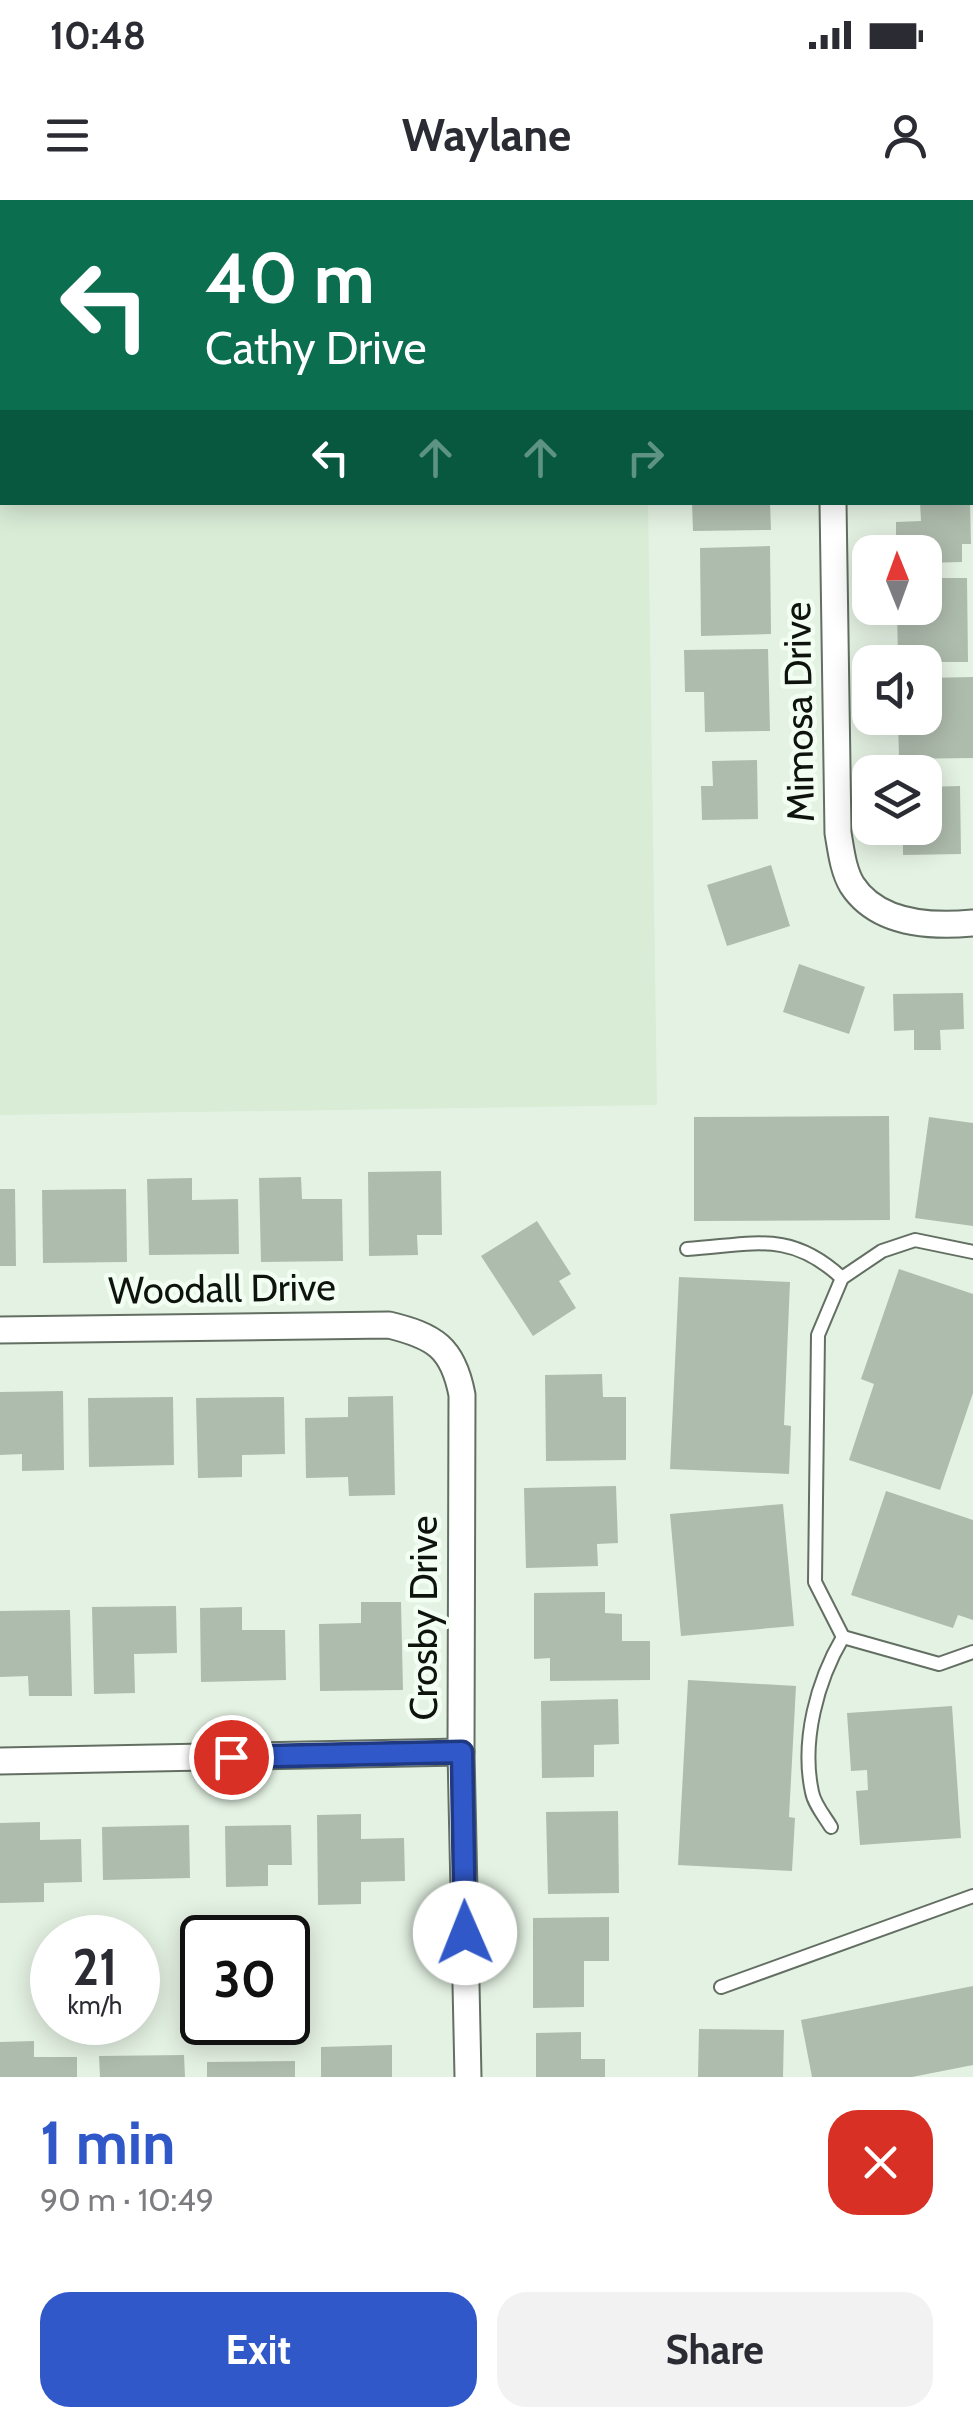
<!DOCTYPE html>
<html lang="en">
<head>
<meta charset="utf-8">
<style>
  body { margin:0; font-family:Cabin,sans-serif; background:#f2f2f3; color:#2b2b33; height:100vh; display:flex; flex-direction:column; font-size:38px; white-space:nowrap }
  * { box-sizing:border-box; margin:0 }
  p { font-size:32px; color:#7c7c81 }
  .icon { flex:none; width:55px; height:55px; fill:none; stroke:currentColor; stroke-width:2; stroke-linecap:round; stroke-linejoin:round }
  .map { position:relative; height:1877px; overflow:hidden }
  .drawer { display:flex; flex-direction:column; background:#fff; flex:1 }
  .drawer>* { flex:none }
  .hud { position:absolute; left:0px; top:0px; width:975px; height:305px; box-shadow:0 5px 25px #0003; background:#0b6e4f; color:#fff; overflow:hidden }
  .needle { width:65px; rotate:359deg }
  .tools { position:absolute; left:852px; top:335px; display:grid; gap:20px }
  .tools a { display:grid; place-items:center; width:90px; height:90px; border-radius:20px; background:#fff; box-shadow:0 5px 25px #0003; font-size:50px }
  .speed { position:absolute; left:30px; top:1715px; display:flex; gap:20px; font-size:50px; font-weight:700; text-align:center }
  .speed>* { display:grid; place-content:center; width:130px; height:130px; border-radius:50%; background:#fff; box-shadow:0 5px 25px #0003; line-height:1 }
  .speed small { font-size:25px; font-weight:400 }
  .speed .limit { border:5px solid #111; border-radius:15px; background:#fff; color:#111 }
  .pin { position:absolute; display:grid; place-items:center; width:85px; height:85px; color:#fff; margin:-42px; border:5px solid #fff; border-radius:50%; box-shadow:0 2px 10px #0007 }
  .me { position:absolute; width:110px; margin:-55px; rotate:359deg; stroke-linejoin:round; filter:drop-shadow(0 0 8px #0008) }
  .turn { display:flex; align-items:center; gap:35px; height:210px; padding:0 40px; font-size:45px }
  .turn .icon { width:130px; height:130px; stroke-width:2.5 }
  .turn b { display:block; font-size:70px; line-height:85px }
  .lanes { display:flex; align-items:center; height:95px; padding:0 40px; background:#0003; justify-content:center; gap:50px; direction:ltr }
  .lanes .off { opacity:.35 }
  .round { display:grid; place-items:center; flex:none; width:105px; height:105px; border-radius:30px; background:#f2f2f3 }
  .overview { display:flex; align-items:center; justify-content:space-between; height:170px; padding:0 40px }
  h1 { font-size:60px; font-weight:700; line-height:75px; color:#3058c8 }
  .primary-button { display:flex; gap:20px; margin-top:auto; padding:20px 40px }
  .primary-button a { flex:1; height:115px; border-radius:30px; background:#3058c8; color:#fff; font-size:40px; font-weight:700; line-height:115px; text-align:center }
  .primary-button a+a { background:#f2f2f3; color:#2b2b33 }
  .status { display:flex; justify-content:space-between; align-items:center; height:70px; padding:0 50px; background:#fff; direction:ltr }
  .status svg { height:28px; fill:currentColor }
  header { display:flex; justify-content:space-between; align-items:center; height:130px; padding:0 40px; background:#fff; font-size:45px; font-weight:700 }
  .map>svg:first-child { display:block }
  .built { fill:#d8ecd6 }
  .building { fill:#aebcad }
  .lines { fill:none; stroke-linecap:round; stroke-linejoin:round }
  .service-casing { stroke:#636f62; stroke-width:16 }
  .minor-casing { stroke:#636f62; stroke-width:29 }
  .service { stroke:#fff; stroke-width:12 }
  .minor { stroke:#fff; stroke-width:25 }
  .route-casing { stroke:#1f3982; stroke-width:25 }
  .route { stroke:#3058c8; stroke-width:18 }
  .labels { text-anchor:middle; stroke-width:9; stroke-linejoin:round; paint-order:stroke }
  .street-label { font-size:38px; fill:#0e130e; stroke:#f3fef2 }
</style>
</head>
<body>
<div class="status"><b>10:48</b><svg viewBox="0 0 49 12"><path d="M0 12V9h3v3zM5 12V6h3v6zM10 12V3h3v9zM15 12V0h3v12zM26 1h20v11H26zM47 4h2v5h-2z"/></svg></div>
<header><svg class="icon" aria-label="menu" viewBox="0 0 24 24"><path d="M4 6h16M4 12h16M4 18h16"/></svg>Waylane<svg class="icon" aria-label="person" viewBox="0 0 24 24"><circle cx="12" cy="8" r="4"/><path d="M4 21q1-7 8-7t8 7"/></svg></header>
<div class="map">
<svg width="973" height="1877" viewBox="0 0 973 1877">
  <rect width="100%" height="100%" fill="#e4f2e3"/>
  <path class="built" d="M0 0H643L2 2V302L648 303 657 905 0 915Z"/>
  <g class="building">
    <path d="M692 302H770L771 330 693 331Z"/>
    <path d="M920 302H970L971 344H962V362L925 363V352H896V322L921 321Z"/>
    <path d="M770 346 771 434 701 436 700 348Z"/>
    <path d="M925 378H967L968 462H898L897 408H925Z"/>
    <path d="M768 449 770 531 705 532 704 492H685L684 450Z"/>
    <path d="M973 477V558L899 559 898 518H925V478Z"/>
    <path d="M757 560 758 619 702 620 701 586H713L712 561Z"/>
    <path d="M960 586 961 654 903 655V628H925V587Z"/>
    <path d="M771 665 790 726 727 746 707 685Z"/>
    <path d="M799 764 865 787 849 834 783 812Z"/>
    <path d="M963 793 964 829 940 830 941 850H914V830L894 831 893 794Z"/>
    <path d="M889 916 890 1020 694 1021V917Z"/>
    <path d="M929 917 973 923V1026L915 1018Z"/>
    <path d="M441 971 442 1035H417L418 1055 369 1056 368 972Z"/>
    <path d="M301 977 302 999H342L343 1061 261 1062 259 978Z"/>
    <path d="M192 978V1000L238 999 239 1054 149 1055 147 979Z"/>
    <path d="M0 989H15L16 1066H0Z"/>
    <path d="M126 989 127 1062 43 1063 42 990Z"/>
    <path d="M537 1021 571 1074 559 1081 576 1108 533 1136 481 1056Z"/>
    <path d="M899 1069 973 1094V1193L940 1290 849 1260 874 1184 861 1179Z"/>
    <path d="M679 1077 790 1082 784 1225 791 1226 789 1274 670 1269Z"/>
    <path d="M602 1174 603 1197H626V1260L546 1261 545 1175Z"/>
    <path d="M63 1191 64 1270 22 1271V1254L0 1255V1192Z"/>
    <path d="M393 1196 395 1295 349 1296 348 1277 306 1278 305 1218 348 1217V1197Z"/>
    <path d="M173 1197 174 1265 89 1267 88 1198Z"/>
    <path d="M284 1197 285 1254 242 1255V1277L198 1278 196 1198Z"/>
    <path d="M616 1286 618 1343 597 1344 598 1366 526 1368 524 1288Z"/>
    <path d="M886 1291 973 1320V1420L958 1415 953 1428 851 1395Z"/>
    <path d="M783 1304 794 1426 681 1436 670 1314Z"/>
    <path d="M605 1392V1413L622 1414V1441H650V1480L550 1481V1458L534 1459V1393Z"/>
    <path d="M361 1402H401L403 1490 320 1491 319 1424 361 1423Z"/>
    <path d="M176 1406 177 1453 134 1454 135 1493 94 1494 92 1407Z"/>
    <path d="M242 1407V1430H285L286 1480 201 1482 200 1408Z"/>
    <path d="M70 1410 72 1496H29L28 1476 0 1477V1411Z"/>
    <path d="M688 1480 796 1486 789 1617 795 1618 792 1671 678 1665Z"/>
    <path d="M618 1499 619 1544 594 1545V1577L542 1578 541 1501Z"/>
    <path d="M952 1506 961 1638 860 1645 856 1591 868 1590 867 1570 851 1571 847 1513Z"/>
    <path d="M618 1611 619 1693 548 1694 546 1612Z"/>
    <path d="M361 1614V1639L404 1638 405 1681 361 1682V1704L318 1705 317 1615Z"/>
    <path d="M40 1622V1640L81 1639 82 1682 44 1683V1702L0 1703V1623Z"/>
    <path d="M189 1625 190 1678 103 1680 102 1627Z"/>
    <path d="M291 1625 292 1665H268V1686L226 1687 225 1626Z"/>
    <path d="M609 1717V1761H584V1807L533 1808V1718Z"/>
    <path d="M973 1786V1865L912 1877H812L801 1820Z"/>
    <path d="M699 1829 784 1830 783 1877H698Z"/>
    <path d="M581 1832V1859H605V1877H536V1833Z"/>
    <path d="M34 1841V1857H77V1877H0V1842Z"/>
    <path d="M392 1845V1877H321V1847Z"/>
    <path d="M184 1855 185 1877H100L99 1856Z"/>
    <path d="M295 1861V1877H207V1862Z"/>
  </g>
  <g class="lines">
    <defs>
      <g id="service">
        <path d="M687 1049C752 1045 789 1029 842 1078"/>
        <path d="M973 1052 915 1040 882 1051 842 1078 818 1135 815 1382 843 1437 939 1464 973 1452"/>
        <path d="M831 1627C825 1617 814 1604 812 1592 801 1541 817 1481 843 1437"/>
        <path d="M721 1787 973 1696"/>
      </g>
      <g id="minor">
        <path d="M829 0V2"/>
        <path d="M833 302 838 633C841 650 843 670 852 685 878 725 931 727 973 723"/>
        <path d="M0 1130 389 1125C434 1136 453 1147 462 1195L461 1552 468 1877"/>
        <path d="M0 1561 461 1552"/>
      </g>
    </defs>
    <use href="#service" class="service-casing"/>
    <use href="#minor" class="minor-casing"/>
    <use href="#service" class="service"/>
    <use href="#minor" class="minor"/>
  </g>
  <g class="lines">
    <defs>
      <path id="route" d="M231 1557 462 1552 465 1733"/>
    </defs>
    <use href="#route" class="route-casing"/>
    <use href="#route" class="route"/>
  </g>
  <g class="labels">
    <g class="street-label">
      <text transform="translate(799 512) rotate(-91)" y="13">Mimosa Drive</text>
      <text transform="translate(222 1089) rotate(-1)" y="13">Woodall Drive</text>
      <text transform="translate(424 1418) rotate(-90)" y="13">Crosby Drive</text>
    </g>
  </g>
</svg>
<div class="tools">
<a><svg class="needle" viewBox="-14 -14 28 28"><path d="M0-13l5 13h-10z" fill="#e53935"/><path d="M0 13l5-13h-10z" fill="#7c7c81"/></svg></a>
<a><svg class="icon" aria-label="sound" viewBox="0 0 24 24"><path d="M4 9h4l5-4v14l-5-4H4zM17 9q2 3 0 6"/></svg></a>
<a><svg class="icon" aria-label="layers" viewBox="0 0 24 24"><path d="M12 4l9 5-9 5-9-5zM3 14l9 5 9-5"/></svg></a>
</div>
<div class="speed"><div>21<small>km/h</small></div><div class="limit">30</div></div>
<div class="pin" style="left:231px;top:1557px;background:#d93025"><svg class="icon" aria-label="arrive" viewBox="0 0 24 24"><path d="M6 21V4h12l-3 4 3 4H6"/></svg></div>
<svg class="me" style="left:465px;top:1733px" viewBox="-20 -20 40 40"><circle r="19" fill="#fff"/><path d="M0-13L10 11 0 6-10 11z" fill="#3058c8"/></svg>
<div class="hud">
<div class="turn"><svg class="icon" aria-label="left" viewBox="0 0 24 24"><path d="M17 20v-9H6M10 6l-5 5 5 5"/></svg><div><b>40 m</b>Cathy Drive</div></div>
<div class="lanes"><svg class="icon" aria-label="left" viewBox="0 0 24 24"><path d="M17 20v-9H6M10 6l-5 5 5 5"/></svg><svg class="icon off" aria-label="ahead" viewBox="0 0 24 24"><path d="M12 20V5M6 11l6-6 6 6"/></svg><svg class="icon off" aria-label="ahead" viewBox="0 0 24 24"><path d="M12 20V5M6 11l6-6 6 6"/></svg><svg class="icon off" aria-label="right" viewBox="0 0 24 24"><path d="M7 20v-9h11M14 6l5 5-5 5"/></svg></div>
</div>
</div>
<section class="drawer">
<div class="overview"><div><h1>1 min</h1><p>90 m · 10:49</p></div><a class="round" style="background:#d93025;color:#fff"><svg class="icon" aria-label="close" viewBox="0 0 24 24"><path d="M6 6l12 12M18 6L6 18"/></svg></a></div>
<div class="primary-button"><a>Exit</a><a>Share</a></div>
</section>
</body>
</html>
